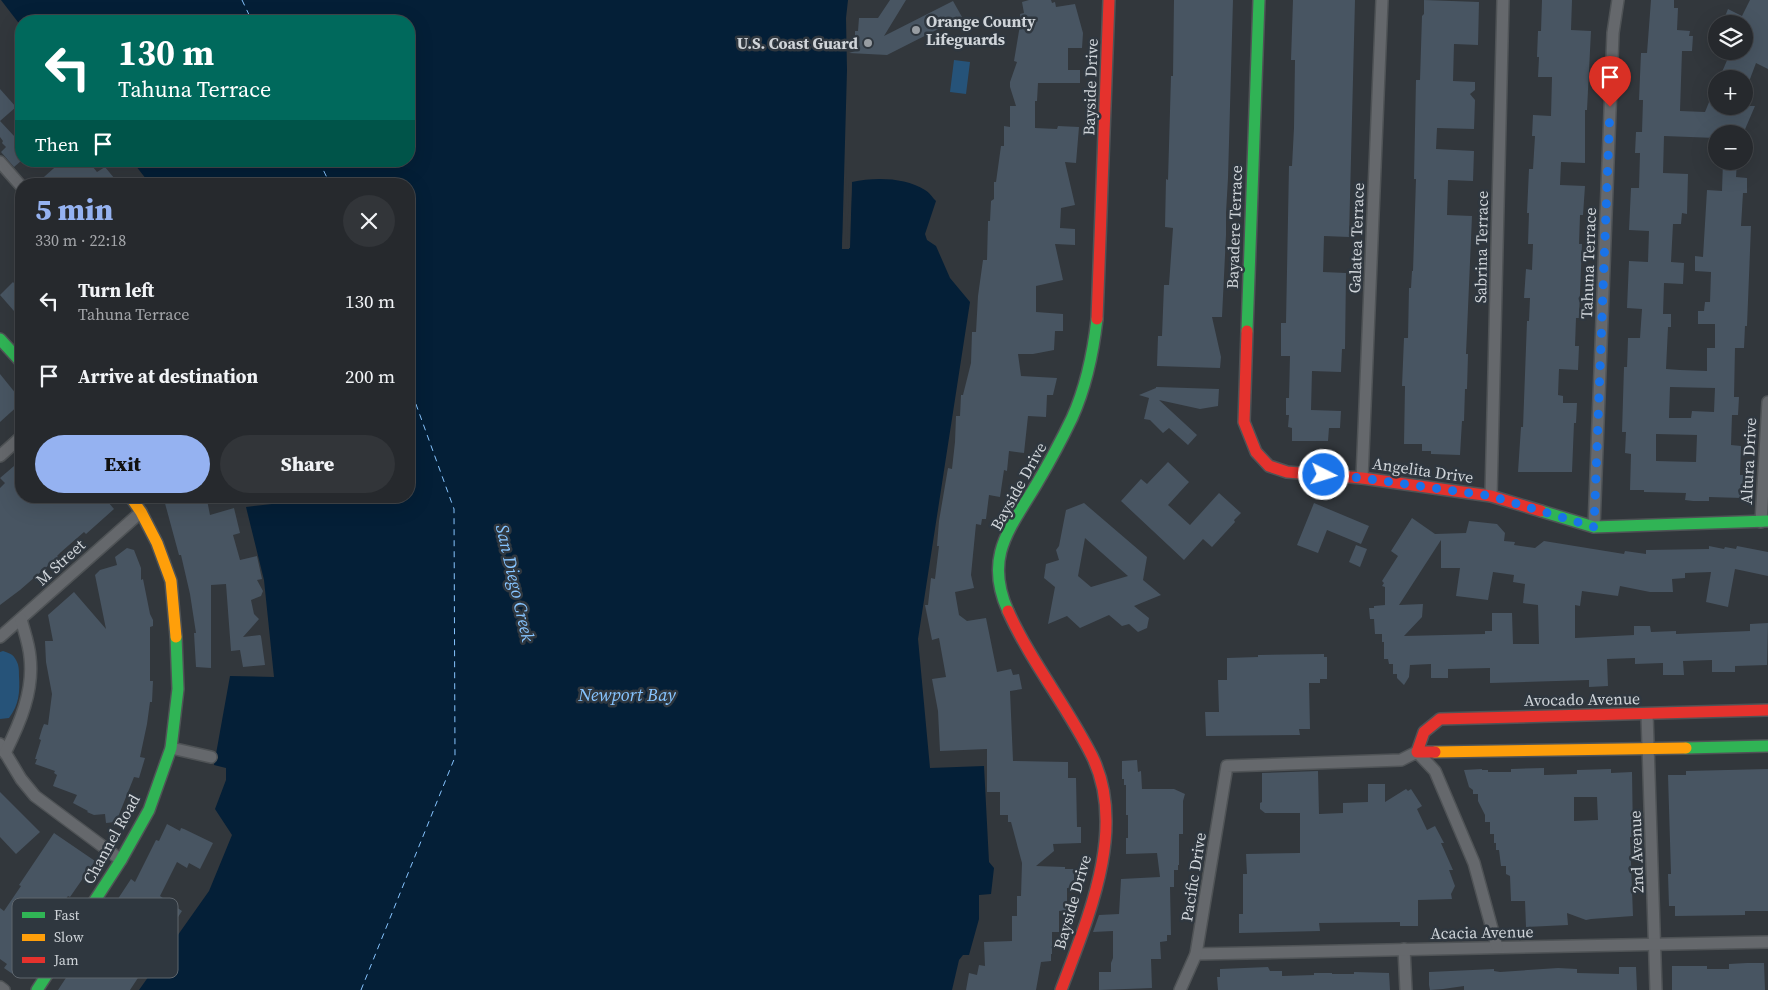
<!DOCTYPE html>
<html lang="en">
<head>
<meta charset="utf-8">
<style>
  body { margin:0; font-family:"Source Serif 4",serif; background:#323539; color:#f1f3f6; height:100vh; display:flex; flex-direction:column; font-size:19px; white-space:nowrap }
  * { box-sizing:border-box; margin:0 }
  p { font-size:16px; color:#a4a6aa }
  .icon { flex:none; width:28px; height:28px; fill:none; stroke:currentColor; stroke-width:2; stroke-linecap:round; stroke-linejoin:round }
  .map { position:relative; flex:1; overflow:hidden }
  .sheet { position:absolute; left:15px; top:178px; width:400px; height:325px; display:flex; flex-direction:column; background:#26292d; border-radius:20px; box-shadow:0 5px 20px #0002,0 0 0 1px #424549 }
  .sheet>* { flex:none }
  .top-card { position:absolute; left:15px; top:15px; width:400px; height:152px; border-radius:20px; box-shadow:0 5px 20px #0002,0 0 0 1px #424549; background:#00695c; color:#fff; overflow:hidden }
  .controls { position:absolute; left:1708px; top:15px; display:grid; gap:10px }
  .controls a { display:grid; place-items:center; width:45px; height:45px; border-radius:50%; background:#26292d; box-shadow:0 5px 20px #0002,0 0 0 1px #424549; font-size:25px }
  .pin { position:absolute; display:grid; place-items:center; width:42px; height:42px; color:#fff; margin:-51px -21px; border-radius:50% 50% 50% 0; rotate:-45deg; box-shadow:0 0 5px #0007 }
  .pin .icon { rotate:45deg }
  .me { position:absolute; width:55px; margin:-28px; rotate:95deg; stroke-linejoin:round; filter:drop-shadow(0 0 4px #0008) }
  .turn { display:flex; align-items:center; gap:18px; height:105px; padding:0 20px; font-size:22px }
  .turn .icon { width:65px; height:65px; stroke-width:2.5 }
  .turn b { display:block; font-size:35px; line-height:42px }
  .then { display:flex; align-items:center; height:48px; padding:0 20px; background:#0003; gap:10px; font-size:19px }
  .round { display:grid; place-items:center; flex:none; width:52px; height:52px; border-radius:26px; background:#323539 }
  .summary { display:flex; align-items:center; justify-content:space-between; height:85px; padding:0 20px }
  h1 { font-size:30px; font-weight:800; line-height:38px; color:#95b2f1 }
  .primary-button { display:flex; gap:10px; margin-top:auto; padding:10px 20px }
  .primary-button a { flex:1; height:58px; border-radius:30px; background:#95b2f1; color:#111; font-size:20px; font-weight:800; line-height:58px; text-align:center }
  .primary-button a+a { background:#323539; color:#f1f3f6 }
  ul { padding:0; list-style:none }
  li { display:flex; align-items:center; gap:15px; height:75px; padding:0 20px }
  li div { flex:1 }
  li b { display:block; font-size:19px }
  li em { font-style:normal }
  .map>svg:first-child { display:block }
  .green { fill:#265379 }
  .water { fill:#041f37 }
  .pier { fill:#32373c }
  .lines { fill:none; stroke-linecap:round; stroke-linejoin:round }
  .ferry { stroke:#86c4ff; stroke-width:1; stroke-dasharray:6 5; stroke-linecap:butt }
  .building { fill:#485562; fill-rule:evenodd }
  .street-casing { stroke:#4f5356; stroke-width:14 }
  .fast-casing { stroke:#4f5356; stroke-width:14 }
  .slow-casing { stroke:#4f5356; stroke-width:14 }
  .jam-casing { stroke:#4f5356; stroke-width:14 }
  .street { stroke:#65686c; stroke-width:11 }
  .fast { stroke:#30b455; stroke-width:11 }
  .slow { stroke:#ff9f0a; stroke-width:11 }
  .jam { stroke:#e5322d; stroke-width:11 }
  .route { stroke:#1a73e8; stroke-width:9; stroke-dasharray:0 16.2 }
  .poi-dot { fill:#989da2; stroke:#2f373f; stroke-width:2 }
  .labels { text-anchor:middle; stroke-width:5; stroke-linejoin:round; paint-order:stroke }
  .poi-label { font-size:16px; font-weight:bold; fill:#cfd4d9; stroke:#2f373f; text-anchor:start }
  .street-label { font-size:16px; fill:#cfd4d9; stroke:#2f373f }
  .water-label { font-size:18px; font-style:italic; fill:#86c4ff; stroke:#2f373f }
  .key { fill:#2f373f; stroke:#5f666d; stroke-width:1 }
  .key-label { font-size:14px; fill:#cfd4d9 }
</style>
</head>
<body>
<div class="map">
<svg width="1768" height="990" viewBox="0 0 1768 990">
  <rect width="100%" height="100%" fill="#32373c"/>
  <g class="green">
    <path d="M954 60 970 62 966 94 950 92Z"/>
    <path d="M3 651C9 653 13 654 16 660 19 665 19 670 19 676 20 692 19 705 9 718L0 719V652Z"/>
  </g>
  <path class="water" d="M1 0H848L846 18 847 70 842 249 850 248 852 182C874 177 905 177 925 190 929 192 932 197 936 201L925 234 927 240 936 246 950 278 970 302 918 639 930 768 984 766 989 862 994 868 991 894 979 895V919L969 955H963L959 960 952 990H139L209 891 232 835 215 809 226 780V768L214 765 230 676 274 677 264 580 246 507 290 502 289 496H409V184H150L132 161H409V21H21V26Z"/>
  <path class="pier" d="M847 160 845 246H847L849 182 852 180 849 249H842Z"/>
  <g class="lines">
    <g class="ferry">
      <path d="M242 0 252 21"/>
      <path d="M319 161 330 184"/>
      <path d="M361 990 455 757 454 509 409 385"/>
    </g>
  </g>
  <g class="building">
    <path d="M890 0H906L884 36 953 1 962 17 887 55 849 53 855 51V31H858L859 18H878Z"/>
    <path d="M1029 0H1051L1052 3 1055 2 1056 7 1075 4 1083 33 1082 48H1068V70H1080V83H1038L1037 101H1035V128L1057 129 1058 126 1079 127 1076 163 1065 162 1075 205 1061 208 1060 228 1075 229V245L1055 244 1063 280 1036 286V312L1063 314V331H1055L1054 350 1033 354H1018L1021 376 1057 378 1053 395H1047L1046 417 1028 416 1024 453 1009 451 1007 471 1004 470 1000 497 989 495 986 519H982L981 525 976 524 971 575 974 588 955 592 959 615 967 621 986 618 997 672 1011 669 1013 675 1019 674 1022 689 1010 691 1013 761 1068 762V778H1076L1077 827H1081V843L1053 844 1054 851 1036 866 1065 867V869H1074V888H1067V910L1059 911V932H1052V954H1051V961L1041 962 1036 990H966L969 973 977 975 979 965 985 966 984 942 1012 941V916H1017V896H1021L1022 863 1011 822H1008V815H1000V792H987V749L940 751 938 711 932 679 946 677 939 638 932 640 925 605H928L931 578 935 579 939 546H937L939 521 948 468 952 469 955 442 956 416H960L961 395H963L971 363 972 332H976L978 296 983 260H987L988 221H990L991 201 994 199V182H996L1001 146H1004V126L1010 127V106H1016L1010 87V82L1017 62 1014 61 1021 19 1020 14 1024 13 1022 2Z"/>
    <path d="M1174 0H1233L1228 178 1226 213V235L1222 317H1212L1221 357 1220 368 1157 366 1158 336H1162L1164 285H1169L1173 228 1165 227 1166 179 1168 180 1171 76H1173Z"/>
    <path d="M1293 0H1355L1349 237 1324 236 1323 272 1346 273 1345 349H1342L1341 372 1312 371 1311 410 1341 411 1340 428H1329L1328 441H1292V428L1288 427 1289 415H1286V398H1289L1290 356H1281V323H1286L1289 166H1292L1294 128 1295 60H1291Z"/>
    <path d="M1424 0 1479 2 1478 45 1454 44 1453 81 1475 82V90L1470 94 1475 100 1474 129 1437 128 1436 149 1474 151 1473 181 1448 180 1447 215 1472 216 1466 354H1468L1467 389H1465L1464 421H1462L1460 455 1431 454V451H1422V444H1404L1405 386H1402L1404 338H1408L1409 288H1411L1412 271H1413L1416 179H1414L1416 80H1420L1422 16 1424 14Z"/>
    <path d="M1542 0H1572L1571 30 1591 31 1587 110H1585V163L1561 162 1560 185 1585 186 1583 215H1580L1579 244H1582L1579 318H1576L1575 346H1579L1578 370 1559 369 1558 395 1563 396V403H1577L1576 423H1574L1572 472H1518L1521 427H1523L1527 321H1529L1530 298H1524L1526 269 1532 270 1533 244H1528L1529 213H1527L1529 169H1533L1535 136H1532L1533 115 1551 116 1552 77H1538L1539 57H1537L1538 31H1541Z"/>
    <path d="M1651 0H1674V8H1678L1677 30 1690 31 1689 36H1693L1692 51H1682L1680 111 1705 112 1716 85V106H1755L1743 134H1716V138L1664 136 1663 173 1688 174 1687 214 1682 213 1681 224H1673L1671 262 1684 263 1683 284 1664 283 1663 314H1671V327H1668L1666 369 1680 370 1707 371V348H1715V324H1698V311H1704L1705 302H1710L1711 272 1695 271V256L1703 257 1707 190 1722 191 1723 161H1737L1736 177 1747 178V193H1743L1741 226H1751L1747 326H1745L1744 348H1735L1734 397H1739L1738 415H1732L1731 445 1741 446 1740 475H1743L1742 498 1709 497V501H1693L1685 500 1686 493 1644 492V490H1630L1631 454 1625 453 1626 432H1622L1624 367H1627L1628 338H1640L1642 309 1627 308 1629 261 1648 262 1649 231 1629 230 1631 188H1639L1640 153H1635L1636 132H1642L1643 100H1639L1641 53H1647ZM1670 387 1715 388 1714 412 1692 411 1691 418H1669ZM1656 434 1697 435 1696 462 1656 461Z"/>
    <path d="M1750 0H1768V69L1756 63 1750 79H1719L1731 51H1744V24H1722L1728 9 1742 16Z"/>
    <path d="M0 89 16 107 0 121 15 137 21 132V161L14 167 1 152 6 147 2 143 3 141 0 137Z"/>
    <path d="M62 161H88L97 172 105 167 119 184H36Z"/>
    <path d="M13 282 21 291V319L0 295Z"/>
    <path d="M0 374 21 400V403L0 422Z"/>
    <path d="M1156 387 1219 389 1218 406 1200 409 1159 400 1197 435 1188 445 1169 428 1163 433 1150 420 1144 419 1149 398 1139 395 1156 388Z"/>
    <path d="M21 460V496H103L114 509 86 534 84 532 61 552 57 556 58 557 20 590 0 605V488L5 483 0 478Z"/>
    <path d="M1168 462 1189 482 1168 505 1190 525 1219 493 1241 513 1234 520 1235 522 1212 547 1203 539 1184 560 1121 501 1141 479 1147 484Z"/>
    <path d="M163 496H193L194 499 202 497 207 500 210 515 234 508 240 533 233 535 240 560 257 556 262 579 257 580 263 591 261 596 251 600 254 614 259 619 243 637 260 635 261 636 265 665 243 667 240 650 231 651 226 584 211 585V668L196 667 194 633H196L190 594 181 555H179Z"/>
    <path d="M1084 503 1147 557 1143 580 1161 595 1134 606 1149 618 1147 628 1138 632 1129 624 1122 626 1109 615 1080 628 1067 616 1048 624 1055 587 1044 578 1046 564 1059 560 1056 550 1059 546 1066 510ZM1085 538 1128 576 1091 587 1078 576Z"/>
    <path d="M1314 503 1369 526 1361 544 1327 530 1318 553 1297 545Z"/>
    <path d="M1412 518 1435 534 1466 533 1469 521 1497 524 1505 533 1504 541 1515 542 1514 545 1535 548 1544 541 1624 554 1625 551 1646 554V550L1709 549V546L1724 549 1725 547 1736 549 1737 546 1768 552V576L1735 569 1728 607 1706 602 1711 572 1685 573V578L1672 579 1673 592H1650L1620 586 1618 596 1582 591 1580 606 1575 605V638L1634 635V626H1650L1651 632 1676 631V634L1750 631V624L1768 623 1767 665 1735 666V672H1712V660L1683 661 1684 675H1663V663L1635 664V658L1607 659 1608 686 1589 687V680L1490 683V668L1448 669V678H1431V664L1410 665 1409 677 1404 685 1397 678V674H1393V664H1389L1388 659H1384V642H1382V634H1375L1374 619H1370L1369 608H1374V606L1385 605V587L1382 586 1384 583 1382 581 1398 556 1391 551ZM1441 540V568H1460L1456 596 1488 600 1493 572 1514 575 1513 582 1525 584 1523 603 1538 605 1539 644H1513L1512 613H1492V631H1485V634L1404 636 1422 617 1423 604 1399 605Z"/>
    <path d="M1356 545 1367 549 1360 567 1349 562Z"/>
    <path d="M127 548 134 550 141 568V580L143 579 150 614 153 620V626L150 627V681H153L152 702H150L147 724 140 757 145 758 139 778 134 777 116 822 106 823 105 814 94 815 87 812 88 811 73 803 77 795 53 786 57 775 54 773 55 771 35 764 37 759H35L41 740 39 739 42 729 44 724 48 725 52 694 46 662 45 641H53L48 615 74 592 106 629 95 575 100 570 117 565 115 557Z"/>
    <path d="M1324 654V657H1327V679H1320V683H1309L1310 729H1299L1300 735 1206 736 1205 712H1219L1218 680H1227V658L1258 657V655Z"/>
    <path d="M1137 760 1138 772 1141 771 1142 789H1174L1185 794 1183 801V834H1179V865H1178V870H1174V887H1170L1171 935H1167V941L1160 942 1161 959H1151L1152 988 1099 990V972H1111V963L1113 958V931L1093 932 1099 915 1119 914 1121 879 1160 877 1157 853 1126 854V838H1128V815H1126V785H1124V779H1122V761Z"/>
    <path d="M1544 768V775L1577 774V770L1611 769V773L1632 772 1633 837H1630L1633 916 1591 919 1586 920 1567 913 1568 925 1526 927 1525 901H1511L1510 876 1506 874V866H1501L1499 850H1496V843H1494V834H1490V822H1485V815L1478 801V794H1473V790L1469 787 1464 770 1482 769V770H1488V772H1511V769ZM1574 797H1597L1598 820 1574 821Z"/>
    <path d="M1768 769V911H1745V915L1675 916V906H1669L1668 874H1671L1668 775H1686V771Z"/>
    <path d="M1318 771 1319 814 1343 813V803L1368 802V784H1385V802L1406 789 1408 791 1411 789 1422 806 1417 809 1427 830 1435 826 1444 843H1441L1453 870H1449L1455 886 1451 894 1452 899 1418 900V926H1400V922L1319 923 1320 931 1239 933V914H1243V874H1247L1246 854 1300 853V813H1265L1260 809V803L1262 802V773Z"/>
    <path d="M0 792 40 832 16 854 0 837Z"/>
    <path d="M167 824 180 831 181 828 184 829 213 843 200 869 189 863 187 868 177 862 160 896 182 911 130 990H58L131 879 135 882 156 840 159 841Z"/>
    <path d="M54 833 95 861 70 897 68 896 55 914 40 936 43 937 30 956 31 957 17 977 4 968 7 964 0 959V908L4 911 21 886 19 885Z"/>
    <path d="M1747 963H1764L1765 990H1672V966H1707V969H1729V964Z"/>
    <path d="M1268 967 1270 971H1282V976L1314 975V973H1332V974H1354V972L1389 973 1390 990H1218L1217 977H1220V969Z"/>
    <path d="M1619 967H1636L1637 990H1464V986L1443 989 1430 990 1429 985V972L1494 969V971L1500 972 1558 968 1577 969V973L1619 974Z"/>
  </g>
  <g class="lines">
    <defs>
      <g id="street">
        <path d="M0 162 21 186"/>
        <path d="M0 456 21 437"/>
        <path d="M1362 478 1382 0"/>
        <path d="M1491 496 1503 0"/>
        <path d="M1761 522 1768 402"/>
        <path d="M1594 527 1613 33 1618 0"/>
        <path d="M0 637 141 512"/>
        <path d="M1647 714 1656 990"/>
        <path d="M0 744 21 779 35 796 121 860"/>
        <path d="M171 748 211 757"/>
        <path d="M5 753C20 723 34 691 30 657 29 644 24 631 21 619"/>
        <path d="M1404 949 1406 990"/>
        <path d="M1196 954 1768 942"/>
        <path d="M0 987 4 990"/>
        <path d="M1180 990 1196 954 1227 766 1401 760 1417 752 1435 771 1474 863 1497 947"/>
      </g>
      <g id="fast">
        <path d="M1247 331 1259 0"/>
        <path d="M0 339 21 362"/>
        <path d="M1541 511 1594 527 1768 521"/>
        <path d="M1008 611C984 557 1009 530 1036 485 1049 463 1061 441 1072 418 1086 387 1093 354 1097 319"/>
        <path d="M1686 748 1768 746"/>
        <path d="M37 990 121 860 149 810 171 748 178 689 176 637"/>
      </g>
      <g id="slow">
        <path d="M130 496 141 512 157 543 171 581 176 637"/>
        <path d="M1435 752 1686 748"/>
      </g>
      <g id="jam">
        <path d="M1097 319 1109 0"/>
        <path d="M1247 331 1244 422 1256 452 1269 466 1287 472 1362 478 1491 496 1541 511"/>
        <path d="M1008 611C1031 662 1067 706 1092 756 1128 829 1087 920 1061 990"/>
        <path d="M1435 752H1417L1424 732 1440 719 1768 710"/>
      </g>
    </defs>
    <use href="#street" class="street-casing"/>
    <use href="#fast" class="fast-casing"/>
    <use href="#slow" class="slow-casing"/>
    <use href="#jam" class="jam-casing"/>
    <use href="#street" class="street"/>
    <use href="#fast" class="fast"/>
    <use href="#slow" class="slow"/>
    <use href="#jam" class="jam"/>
  </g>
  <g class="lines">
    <path class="route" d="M1324 475 1362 478 1491 496 1594 527 1610 107"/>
  </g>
  <g class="poi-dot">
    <circle cx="916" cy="30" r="5"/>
    <circle cx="868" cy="43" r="5"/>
  </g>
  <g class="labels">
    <g class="poi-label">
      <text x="926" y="27">Orange County<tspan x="926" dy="18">Lifeguards</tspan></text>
      <text x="858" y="49" text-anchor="end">U.S. Coast Guard</text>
    </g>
    <g class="street-label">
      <text transform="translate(1090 87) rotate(-88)" y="6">Bayside Drive</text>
      <text transform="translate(1234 227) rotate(-88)" y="6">Bayadere Terrace</text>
      <text transform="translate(1356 238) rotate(-88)" y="6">Galatea Terrace</text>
      <text transform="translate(1481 247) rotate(-89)" y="6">Sabrina Terrace</text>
      <text transform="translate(1588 263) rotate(-88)" y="6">Tahuna Terrace</text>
      <text transform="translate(1748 461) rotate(-87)" y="6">Altura Drive</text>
      <text transform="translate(1423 470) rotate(8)" y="6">Angelita Drive</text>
      <text transform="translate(1018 486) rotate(-61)" y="6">Bayside Drive</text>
      <text transform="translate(60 562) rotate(-42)" y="6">M Street</text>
      <text transform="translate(1582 699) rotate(-1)" y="6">Avocado Avenue</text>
      <text transform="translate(111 839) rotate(-61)" y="6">Channel Road</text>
      <text transform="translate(1636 852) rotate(-92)" y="6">2nd Avenue</text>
      <text transform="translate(1193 877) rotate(-81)" y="6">Pacific Drive</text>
      <text transform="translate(1072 902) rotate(-74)" y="6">Bayside Drive</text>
      <text transform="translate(1482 932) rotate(-1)" y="6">Acacia Avenue</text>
    </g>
    <g class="water-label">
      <text transform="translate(515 583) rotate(77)" y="6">San Diego Creek</text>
      <text x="627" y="701">Newport Bay</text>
    </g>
  </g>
  <rect x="12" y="898" width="166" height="80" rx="8" class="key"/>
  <rect x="22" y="912" width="23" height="6" fill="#30b455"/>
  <rect x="22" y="934" width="23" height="7" fill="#ff9f0a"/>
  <rect x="22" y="957" width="23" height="6" fill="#e5322d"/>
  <g class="key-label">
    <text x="54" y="920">Fast</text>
    <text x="54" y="942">Slow</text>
    <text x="54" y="965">Jam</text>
  </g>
</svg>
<div class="controls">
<a><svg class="icon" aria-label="layers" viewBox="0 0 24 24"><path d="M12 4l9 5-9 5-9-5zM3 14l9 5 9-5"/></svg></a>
<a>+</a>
<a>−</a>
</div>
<div class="pin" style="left:1610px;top:107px;background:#d93025"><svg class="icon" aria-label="arrive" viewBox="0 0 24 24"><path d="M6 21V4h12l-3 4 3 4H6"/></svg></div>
<svg class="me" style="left:1324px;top:475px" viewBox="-20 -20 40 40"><circle r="17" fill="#1a73e8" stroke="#fff" stroke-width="3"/><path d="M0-11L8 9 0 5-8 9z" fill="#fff"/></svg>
<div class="top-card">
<div class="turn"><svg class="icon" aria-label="left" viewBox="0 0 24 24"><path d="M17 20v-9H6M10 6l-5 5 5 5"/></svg><div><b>130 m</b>Tahuna Terrace</div></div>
<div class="then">Then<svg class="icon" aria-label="arrive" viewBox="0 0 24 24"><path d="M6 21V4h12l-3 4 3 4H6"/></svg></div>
</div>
<section class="sheet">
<div class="summary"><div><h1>5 min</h1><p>330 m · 22:18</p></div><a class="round"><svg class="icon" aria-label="close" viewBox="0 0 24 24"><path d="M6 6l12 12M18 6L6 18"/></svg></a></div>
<ul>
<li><svg class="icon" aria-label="left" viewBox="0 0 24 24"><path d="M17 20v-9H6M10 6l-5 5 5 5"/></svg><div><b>Turn left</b><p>Tahuna Terrace</p></div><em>130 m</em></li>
<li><svg class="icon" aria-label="arrive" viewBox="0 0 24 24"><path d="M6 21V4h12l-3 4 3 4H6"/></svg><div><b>Arrive at destination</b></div><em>200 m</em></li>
</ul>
<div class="primary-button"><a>Exit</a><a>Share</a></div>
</section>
</div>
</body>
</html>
